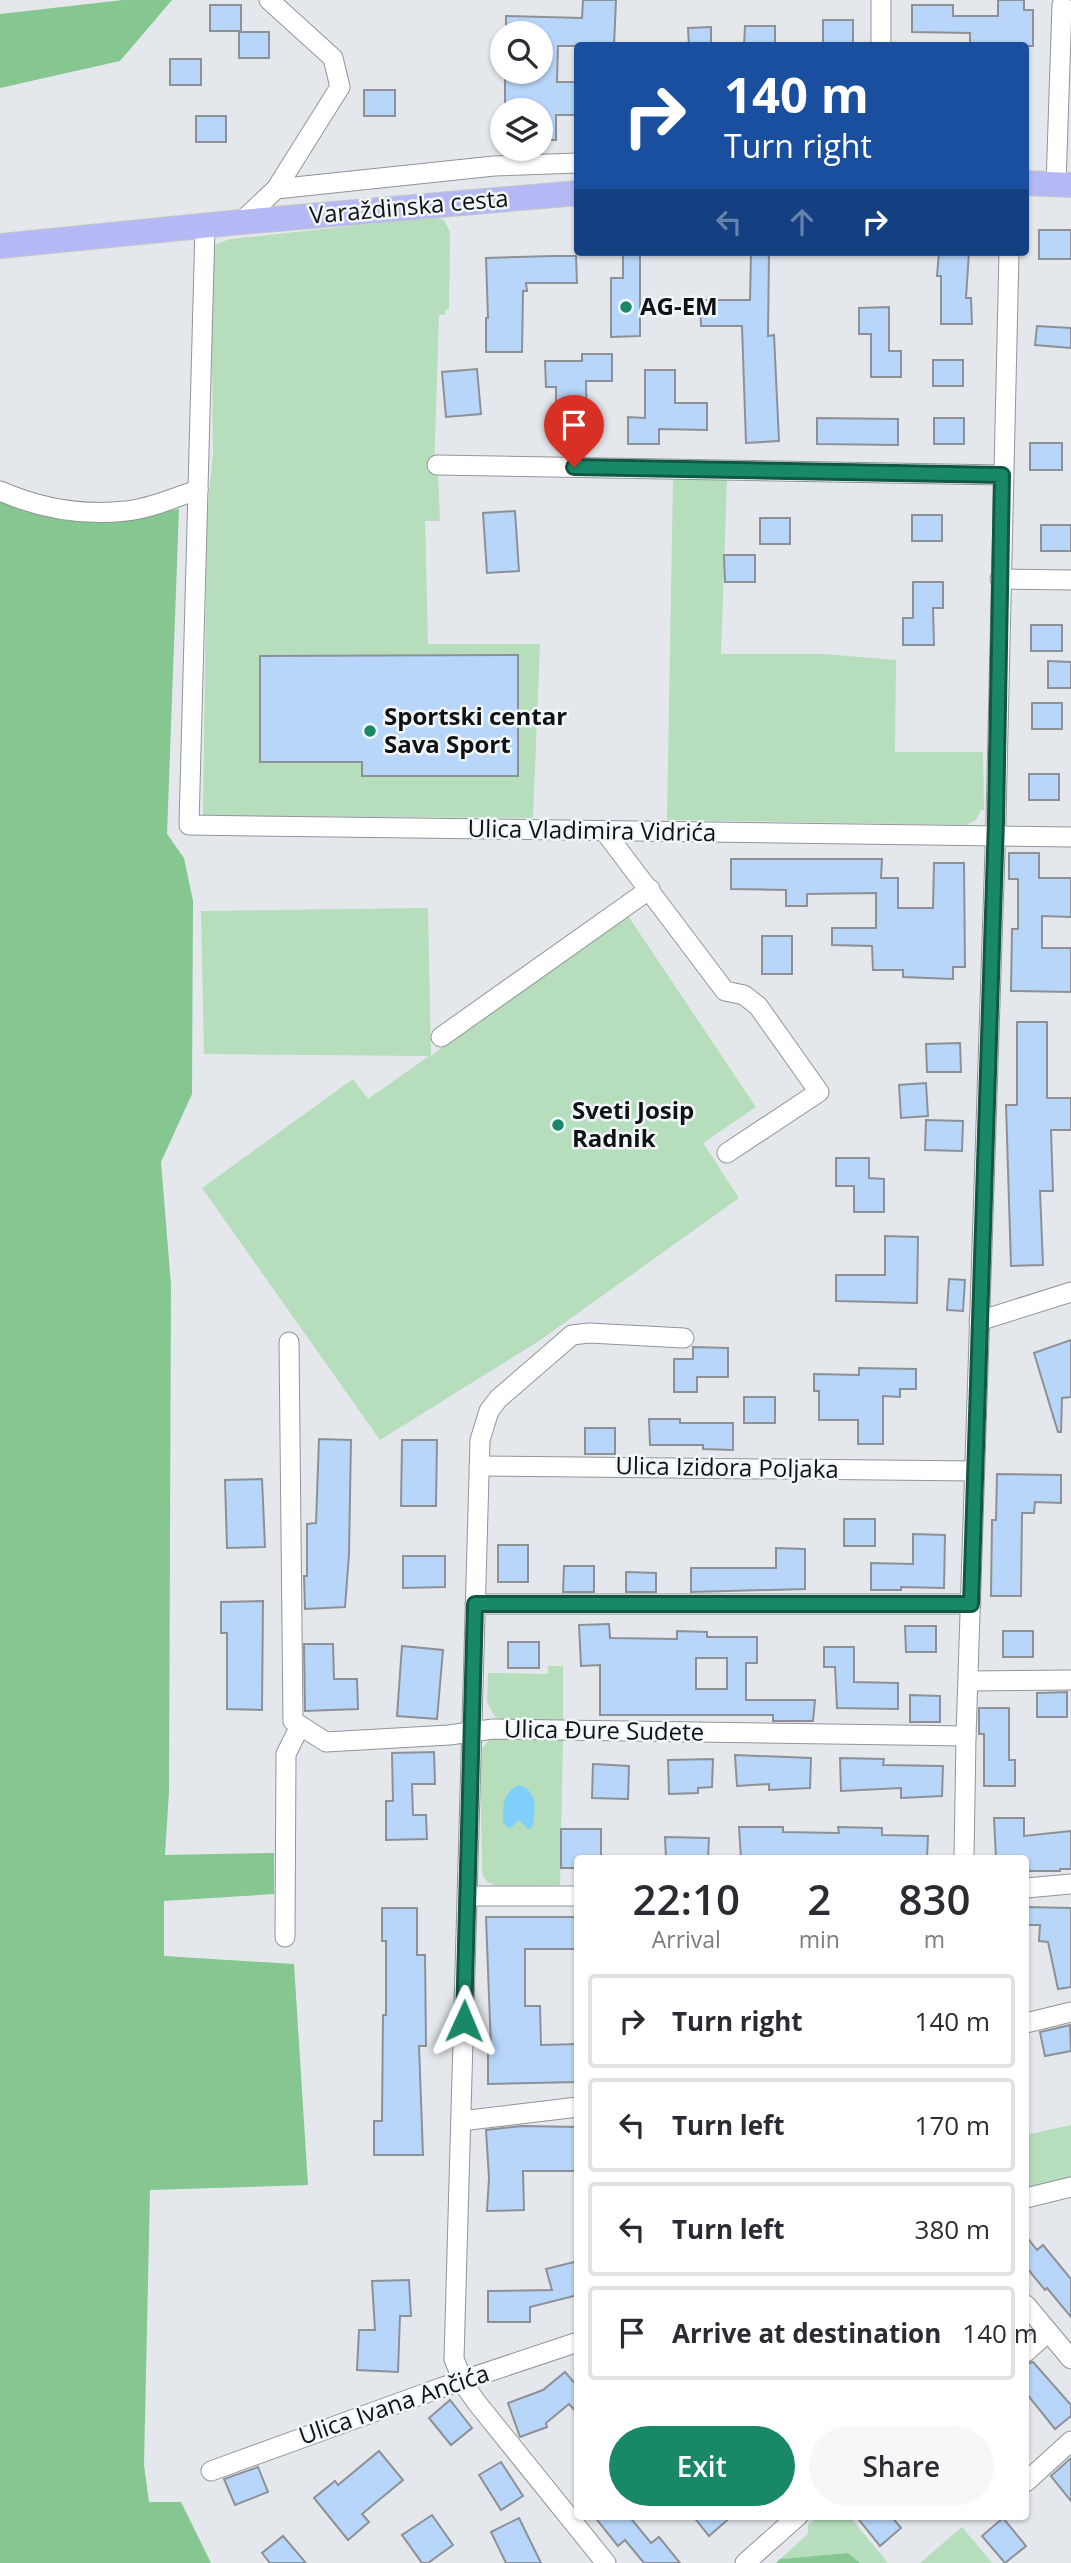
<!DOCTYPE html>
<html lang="en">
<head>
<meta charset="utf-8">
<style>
  body { margin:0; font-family:"Open Sans",sans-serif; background:#f7f7f7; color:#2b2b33; height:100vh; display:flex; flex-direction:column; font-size:26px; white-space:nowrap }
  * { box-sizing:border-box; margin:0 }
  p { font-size:23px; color:#7c7c81 }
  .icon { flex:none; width:38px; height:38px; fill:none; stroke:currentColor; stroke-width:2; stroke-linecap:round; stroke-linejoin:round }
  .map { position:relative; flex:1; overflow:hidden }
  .details { position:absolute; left:574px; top:1855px; width:455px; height:665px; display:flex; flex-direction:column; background:#fff; border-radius:7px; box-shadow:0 2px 5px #0004 }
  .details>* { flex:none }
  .guide { position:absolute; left:574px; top:42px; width:455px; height:214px; border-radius:7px; box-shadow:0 2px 5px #0004; background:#1a4fa0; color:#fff; overflow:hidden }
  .fabs { position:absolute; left:490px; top:21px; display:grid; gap:14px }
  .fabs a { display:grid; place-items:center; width:63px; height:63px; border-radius:50%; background:#fff; box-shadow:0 2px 5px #0004; font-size:35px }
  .pin { position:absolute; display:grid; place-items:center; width:60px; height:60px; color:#fff; margin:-72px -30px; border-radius:50% 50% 50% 0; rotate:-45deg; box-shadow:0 0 7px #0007 }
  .pin .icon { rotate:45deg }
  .me { position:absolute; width:77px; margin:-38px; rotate:1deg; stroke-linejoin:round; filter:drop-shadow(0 0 5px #0008) }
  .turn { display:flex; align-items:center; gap:24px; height:147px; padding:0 35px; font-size:32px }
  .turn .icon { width:91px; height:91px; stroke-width:2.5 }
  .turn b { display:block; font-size:49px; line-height:60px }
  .lanes { display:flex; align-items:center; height:66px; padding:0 35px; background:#0003; justify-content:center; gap:35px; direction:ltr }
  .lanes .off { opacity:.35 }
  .eta { display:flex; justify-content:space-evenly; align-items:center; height:119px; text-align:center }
  .eta b { font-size:42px; font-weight:600; line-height:49px }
  .cta { display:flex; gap:14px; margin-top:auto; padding:14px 35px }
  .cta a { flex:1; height:80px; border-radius:42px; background:#198867; color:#fff; font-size:28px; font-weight:600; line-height:80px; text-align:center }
  .cta a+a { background:#f7f7f7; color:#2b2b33 }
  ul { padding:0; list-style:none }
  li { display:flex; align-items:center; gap:21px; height:94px; margin:0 14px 10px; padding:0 21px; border:4px solid #e1e1e2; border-radius:7px }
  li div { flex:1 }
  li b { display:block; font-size:26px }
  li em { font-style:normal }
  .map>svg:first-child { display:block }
  .green { fill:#b6ddbc }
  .forest { fill:#86c691 }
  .water { fill:#7fcffa }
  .building { fill:#b7d6fa; stroke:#8d9195; stroke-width:2; fill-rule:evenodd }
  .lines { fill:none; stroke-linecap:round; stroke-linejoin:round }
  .minor-casing { stroke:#919499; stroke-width:21 }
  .major-casing { stroke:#c6c6c6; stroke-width:26 }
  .minor { stroke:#fff; stroke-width:19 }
  .major { stroke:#b4b9f6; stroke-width:24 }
  .route-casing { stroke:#105843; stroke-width:18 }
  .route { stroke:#198867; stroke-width:12 }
  .poi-dot { fill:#198867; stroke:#f1f6fa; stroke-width:2.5 }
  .labels { text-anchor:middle; stroke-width:5; stroke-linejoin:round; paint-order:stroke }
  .street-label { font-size:24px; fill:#101113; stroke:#f1f6fa }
  .poi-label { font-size:24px; font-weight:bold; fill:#101113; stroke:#f1f6fa; text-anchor:start }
</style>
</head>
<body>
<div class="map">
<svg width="1071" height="2563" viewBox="0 0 1071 2563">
  <rect width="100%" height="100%" fill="#e4e8ed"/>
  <g class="green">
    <path d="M433 217 444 220 450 232 449 309 446 310 445 315H439L434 472 438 473 440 521H425L428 644H540L533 818 203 816 207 515 213 454 211 251 217 244 230 239Z"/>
    <path d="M673 478 727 480 721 654H824L896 660 895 752H983L984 810H981L976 820 966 825 667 820Z"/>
    <path d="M428 908 431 1056 626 913 756 1107 703 1143 739 1198 539 1341 380 1440 202 1188 353 1079 368 1099 429 1056 204 1054 201 911Z"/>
    <path d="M548 1666H563V1721H505L495 1717 487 1702 488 1673 548 1674Z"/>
    <path d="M563 1738 560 1885 498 1886C489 1883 483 1881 482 1871L480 1751 490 1739Z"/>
    <path d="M1071 2125V2178L1026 2190V2135Z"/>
    <path d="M849 2516 888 2563H860L848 2553 780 2559 808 2534V2525L818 2517Z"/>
    <path d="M962 2527 992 2563H920Z"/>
  </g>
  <g class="forest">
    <path d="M123 0H172L120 61 0 88V14Z"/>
    <path d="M0 501C30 517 85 525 119 520 139 518 159 512 179 509L167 834 184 858 193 901 192 1094 161 1162 171 1285 169 1791 165 1855 274 1853V1894L164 1901V1956L294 1964 308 2185 150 2190 144 2465 149 2502H181L211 2563H0Z"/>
    <path d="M848 2553 860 2563H776L780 2559Z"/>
  </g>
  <path class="water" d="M519 1785C538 1790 536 1812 532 1828L528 1829 519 1820 509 1829 503 1822C502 1807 504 1790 519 1785Z"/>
  <g class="building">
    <path d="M583 0H616L614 46H558L557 82H578V115H556V140H541V110H505V72H541V33H506V16L582 18Z"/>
    <path d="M998 0H1024V10H1033V46H970V33L912 32V5H953V16H998Z"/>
    <rect x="210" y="5" width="31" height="26"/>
    <rect x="823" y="20" width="30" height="26"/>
    <path d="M745 26H775V46H744Z"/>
    <path d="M711 27V46H689L688 28Z"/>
    <rect x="239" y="32" width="30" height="26"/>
    <rect x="170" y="59" width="31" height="26"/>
    <rect x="364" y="90" width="31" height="26"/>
    <rect x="196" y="116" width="30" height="26"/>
    <rect x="1039" y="230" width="32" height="29"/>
    <path d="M623 252H640V336L611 337V278H623Z"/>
    <path d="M751 252H769L768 336 774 335 779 441 746 443 742 326H701L700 300H750Z"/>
    <path d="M939 252H969L966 298H971L972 324H941V276H937Z"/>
    <path d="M553 256H576L577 283H526L527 291H523L522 352H486V318H488L486 258Z"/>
    <path d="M889 307V351H901V377H871V334H859V308Z"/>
    <path d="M1037 326 1071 328V348L1035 345Z"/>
    <path d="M582 354H612V381H586L587 430H556V387H546L545 361H582Z"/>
    <rect x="933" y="360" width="30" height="26"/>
    <path d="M477 369 481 414 446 417 442 372Z"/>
    <path d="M645 370H675V403H707V430L659 429V444H628V417L645 418Z"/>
    <path d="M817 418 898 419V445L817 444Z"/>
    <rect x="934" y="418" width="30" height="26"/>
    <rect x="1030" y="443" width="32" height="27"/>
    <path d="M515 511 519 571 487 573 483 513Z"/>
    <rect x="912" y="515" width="30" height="26"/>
    <rect x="760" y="518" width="30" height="26"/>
    <rect x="1041" y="525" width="30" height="26"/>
    <path d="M724 555H755V582H725Z"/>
    <path d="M913 582H943V608H933L934 645H903V618H913Z"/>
    <rect x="1031" y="625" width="31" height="26"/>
    <path d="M518 655V776H362V762H260V656Z"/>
    <path d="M1048 661 1071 662V688H1048Z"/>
    <rect x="1032" y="703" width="30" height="26"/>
    <rect x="1029" y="774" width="30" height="26"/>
    <path d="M1009 853H1039V878H1071V917L1042 916V948H1071V992L1011 991 1012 929H1018V879H1009Z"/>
    <path d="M731 859H882L881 878H898V908H933L934 863H964L965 967H953V979L903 977V970H873L872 946 832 945V928H876V893L807 894V906H786V890L731 889Z"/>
    <rect x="762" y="936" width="30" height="38"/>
    <path d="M1017 1022H1047V1098H1071V1130H1051L1053 1191H1040L1043 1265 1011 1266 1006 1105H1017Z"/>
    <path d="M960 1043 961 1072H927L926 1044Z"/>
    <path d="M926 1083 928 1116 901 1118 899 1085Z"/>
    <path d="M926 1120 963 1121 962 1151 925 1150Z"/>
    <path d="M836 1158H869V1178L884 1179V1212H854V1186H836Z"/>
    <path d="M885 1236 918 1237 917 1303 836 1301V1275H885Z"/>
    <path d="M949 1279 965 1280 963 1311 947 1310Z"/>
    <path d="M1071 1340V1397L1062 1398 1061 1432H1058L1034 1353Z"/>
    <path d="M693 1347 728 1348V1377H697V1392H674V1359H693Z"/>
    <path d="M859 1368 916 1369V1389H900V1397L883 1396V1444H858V1420H819V1391H814V1374L859 1375Z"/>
    <rect x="744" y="1397" width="31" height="26"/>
    <path d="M649 1419H680V1423H733V1450L703 1449V1445H650Z"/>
    <rect x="585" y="1428" width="30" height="26"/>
    <path d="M319 1439 351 1440 349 1555 345 1607 305 1609 304 1576H307V1524L316 1523Z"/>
    <path d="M402 1440H437L436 1506H401Z"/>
    <path d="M997 1474 1061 1475V1503L1035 1502 1034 1513H1022L1021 1596H991L992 1520H996Z"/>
    <path d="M262 1479 265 1547 227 1548 225 1480Z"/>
    <rect x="844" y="1519" width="31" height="27"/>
    <path d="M913 1534 945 1535 944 1588 901 1587V1590H871V1563L913 1564Z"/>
    <rect x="498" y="1545" width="30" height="37"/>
    <path d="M776 1548 805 1549V1589L691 1592V1568H776Z"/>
    <path d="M403 1556H445V1587L403 1588Z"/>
    <path d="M564 1566H594V1592H563Z"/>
    <path d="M626 1572 656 1573V1592H626Z"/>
    <path d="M263 1601 262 1710 227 1709V1633H221V1602Z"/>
    <path d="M609 1624 610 1638 677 1639V1631L707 1632V1637H757V1663H746V1700H815L813 1721H773V1715H600V1665L581 1666 579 1625ZM696 1658H727V1689H696Z"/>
    <path d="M905 1626H936V1652H906Z"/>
    <rect x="1003" y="1631" width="30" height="26"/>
    <rect x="508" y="1642" width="31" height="26"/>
    <path d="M304 1644H333L334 1679H357L358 1709 305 1711Z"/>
    <path d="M402 1646 443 1650 437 1719 397 1716Z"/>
    <path d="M824 1647H854V1682L898 1683V1709L837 1708 835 1667H824Z"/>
    <path d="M1067 1692V1717H1037V1693Z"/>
    <path d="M910 1695 940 1696V1722H910Z"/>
    <path d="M979 1708H1009V1760H1015V1786H984V1734H979Z"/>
    <path d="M434 1752 435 1784H412L413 1815H426L427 1839 386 1840V1801H393L392 1753Z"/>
    <path d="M735 1755 811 1758 810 1788 769 1790V1784L737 1786Z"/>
    <path d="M840 1758 884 1759 883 1765 943 1766 942 1796 901 1798V1788L841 1791Z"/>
    <path d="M713 1759 712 1787 698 1788V1793L669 1794 668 1760Z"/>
    <path d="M593 1764 629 1766 628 1799 592 1798Z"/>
    <path d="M994 1818H1024V1836L1071 1831V1869H1060V1871H1026V1858H996Z"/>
    <path d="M739 1827H783V1832L839 1833 838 1827 882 1828V1835L928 1836 927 1858H741Z"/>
    <path d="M561 1829H601V1858H578V1868H561Z"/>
    <path d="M665 1837 709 1838 708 1858H666Z"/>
    <path d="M1026 1907 1071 1908V1987L1058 1989 1048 1942 1039 1941 1040 1925H1026Z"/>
    <path d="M382 1908H417V1955H425L426 2046H419L423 2155H374V2121H382L383 2015H386V1941H382Z"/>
    <path d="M486 1917H577V1949H525V2006H540L541 2045 578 2044V2082L488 2084V2049H491Z"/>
    <path d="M1070 2025 1071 2051 1045 2056 1040 2032Z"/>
    <path d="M522 2126 578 2127V2171H523L524 2210 487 2211 489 2178 486 2130Z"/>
    <path d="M1026 2236 1037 2250 1043 2245 1071 2279V2317L1047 2288 1045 2290 1026 2267Z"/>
    <path d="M578 2261V2295L530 2307V2322H488V2291L552 2290 546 2269Z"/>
    <path d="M409 2280 411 2316H400L398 2372 357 2370 359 2330H375L372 2281Z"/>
    <path d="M1033 2362 1071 2405V2416L1055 2429 1026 2393V2364Z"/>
    <path d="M565 2372 578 2387V2414L569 2404 546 2423 547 2427 520 2437 508 2403 543 2390Z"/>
    <path d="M450 2400 472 2428 451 2445 429 2418Z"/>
    <path d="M379 2451 403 2480 362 2514 369 2522 348 2540 314 2498 335 2481 338 2485Z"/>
    <path d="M1071 2458V2501L1051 2476Z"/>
    <path d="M501 2462 523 2496 501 2510 479 2475Z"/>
    <path d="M258 2467 268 2492 235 2505 224 2479Z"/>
    <path d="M432 2515 453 2545 428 2563H422L402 2535Z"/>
    <path d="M594 2516H629L651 2543 659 2537 680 2563H644L625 2540 618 2546Z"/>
    <path d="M693 2516H732L709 2536Z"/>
    <path d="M856 2516H891L901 2528 880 2546Z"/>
    <path d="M519 2518 541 2563H506L491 2532Z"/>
    <path d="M1003 2518 1026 2546 1005 2563 982 2536Z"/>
    <path d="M283 2536 306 2563H270L262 2553Z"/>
  </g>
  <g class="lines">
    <defs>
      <g id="minor">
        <path d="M269 0 333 58 340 87 276 189"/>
        <path d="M881 0V46"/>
        <path d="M1056 185 1062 5"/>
        <path d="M241 222 276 189 494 166 578 163"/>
        <path d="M205 227 189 825 1071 837"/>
        <path d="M437 465 1002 475"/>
        <path d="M0 491C39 508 82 516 126 511 150 509 175 497 198 490"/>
        <path d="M1000 579 1071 580"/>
        <path d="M605 832 725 991 744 995 758 1006 819 1092 727 1153"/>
        <path d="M441 1037 650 889"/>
        <path d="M979 1321 1071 1292"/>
        <path d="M289 1342 293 1721 326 1742 449 1735 493 1729 966 1736"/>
        <path d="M479 1466 974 1471"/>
        <path d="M475 1604H971"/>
        <path d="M969 1681 1071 1680"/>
        <path d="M964 1858 966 1736 996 820 1009 252"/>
        <path d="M1026 1888 1071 1884"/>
        <path d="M468 1896H578"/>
        <path d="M285 1937 286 1754 300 1726"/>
        <path d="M1026 2023 1071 2012"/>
        <path d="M461 2121 578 2107"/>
        <path d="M1026 2198 1071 2187"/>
        <path d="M1026 2305 1071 2359"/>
        <path d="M1026 2352 1048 2332"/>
        <path d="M211 2471 440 2388 578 2342"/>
        <path d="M1026 2482 1071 2441"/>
        <path d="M606 2563 477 2403 465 2386 454 2359 480 1440 489 1411 498 1399 572 1335 589 1333 684 1338"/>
        <path d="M745 2563 798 2516"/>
      </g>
      <g id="major">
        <path d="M1026 183 1071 185"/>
        <path d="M0 246 241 222 578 193"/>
      </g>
    </defs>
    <use href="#minor" class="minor-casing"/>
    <use href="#major" class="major-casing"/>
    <use href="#minor" class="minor"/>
    <use href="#major" class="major"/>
  </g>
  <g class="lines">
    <defs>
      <path id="route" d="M464 2021 475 1604H971L996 820 1002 475 574 467"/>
    </defs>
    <use href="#route" class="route-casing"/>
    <use href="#route" class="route"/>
  </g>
  <g class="poi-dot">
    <circle cx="626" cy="307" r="7"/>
    <circle cx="370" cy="731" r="7"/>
    <circle cx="558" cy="1125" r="7"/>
  </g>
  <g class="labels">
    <g class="street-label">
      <text transform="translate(409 207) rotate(-5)" y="8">Varaždinska cesta</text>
      <text transform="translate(592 831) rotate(1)" y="8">Ulica Vladimira Vidrića</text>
      <text transform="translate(727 1468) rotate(1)" y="8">Ulica Izidora Poljaka</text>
      <text transform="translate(604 1731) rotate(1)" y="8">Ulica Đure Sudete</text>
      <text transform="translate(394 2405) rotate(-19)" y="8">Ulica Ivana Ančića</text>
    </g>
    <g class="poi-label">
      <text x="640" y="315">AG-EM</text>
      <text x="384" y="725">Sportski centar<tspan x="384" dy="28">Sava Sport</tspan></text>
      <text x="572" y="1119">Sveti Josip<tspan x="572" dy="28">Radnik</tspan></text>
    </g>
  </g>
</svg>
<div class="fabs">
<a><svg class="icon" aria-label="search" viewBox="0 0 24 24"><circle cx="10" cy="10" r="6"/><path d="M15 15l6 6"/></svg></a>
<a><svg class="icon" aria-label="layers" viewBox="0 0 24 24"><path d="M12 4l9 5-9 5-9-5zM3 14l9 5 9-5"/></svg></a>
</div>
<div class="pin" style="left:574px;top:467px;background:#d93025"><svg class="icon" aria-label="arrive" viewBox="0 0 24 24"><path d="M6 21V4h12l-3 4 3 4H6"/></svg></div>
<svg class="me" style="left:464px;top:2021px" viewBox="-20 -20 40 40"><path d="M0-17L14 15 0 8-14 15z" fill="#198867" stroke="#fff" stroke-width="4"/></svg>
<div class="guide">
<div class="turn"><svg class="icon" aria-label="right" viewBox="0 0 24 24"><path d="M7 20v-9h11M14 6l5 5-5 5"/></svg><div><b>140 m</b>Turn right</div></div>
<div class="lanes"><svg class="icon off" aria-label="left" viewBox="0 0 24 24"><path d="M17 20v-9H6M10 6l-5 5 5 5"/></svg><svg class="icon off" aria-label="ahead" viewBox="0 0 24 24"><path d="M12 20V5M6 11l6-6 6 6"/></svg><svg class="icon" aria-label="right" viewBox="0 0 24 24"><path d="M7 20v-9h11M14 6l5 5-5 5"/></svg></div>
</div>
<section class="details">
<div class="eta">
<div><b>22:10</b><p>Arrival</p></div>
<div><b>2</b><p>min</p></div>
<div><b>830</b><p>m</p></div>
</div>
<ul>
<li><svg class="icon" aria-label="right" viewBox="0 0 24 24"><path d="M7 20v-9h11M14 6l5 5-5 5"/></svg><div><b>Turn right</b></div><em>140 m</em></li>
<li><svg class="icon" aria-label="left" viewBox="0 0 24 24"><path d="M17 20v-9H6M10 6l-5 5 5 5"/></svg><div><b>Turn left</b></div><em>170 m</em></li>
<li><svg class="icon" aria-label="left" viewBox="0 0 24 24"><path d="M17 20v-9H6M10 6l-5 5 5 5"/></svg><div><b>Turn left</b></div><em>380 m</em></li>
<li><svg class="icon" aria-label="arrive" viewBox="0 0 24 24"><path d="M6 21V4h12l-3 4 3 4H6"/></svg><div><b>Arrive at destination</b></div><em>140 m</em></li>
</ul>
<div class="cta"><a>Exit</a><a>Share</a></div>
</section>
</div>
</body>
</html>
